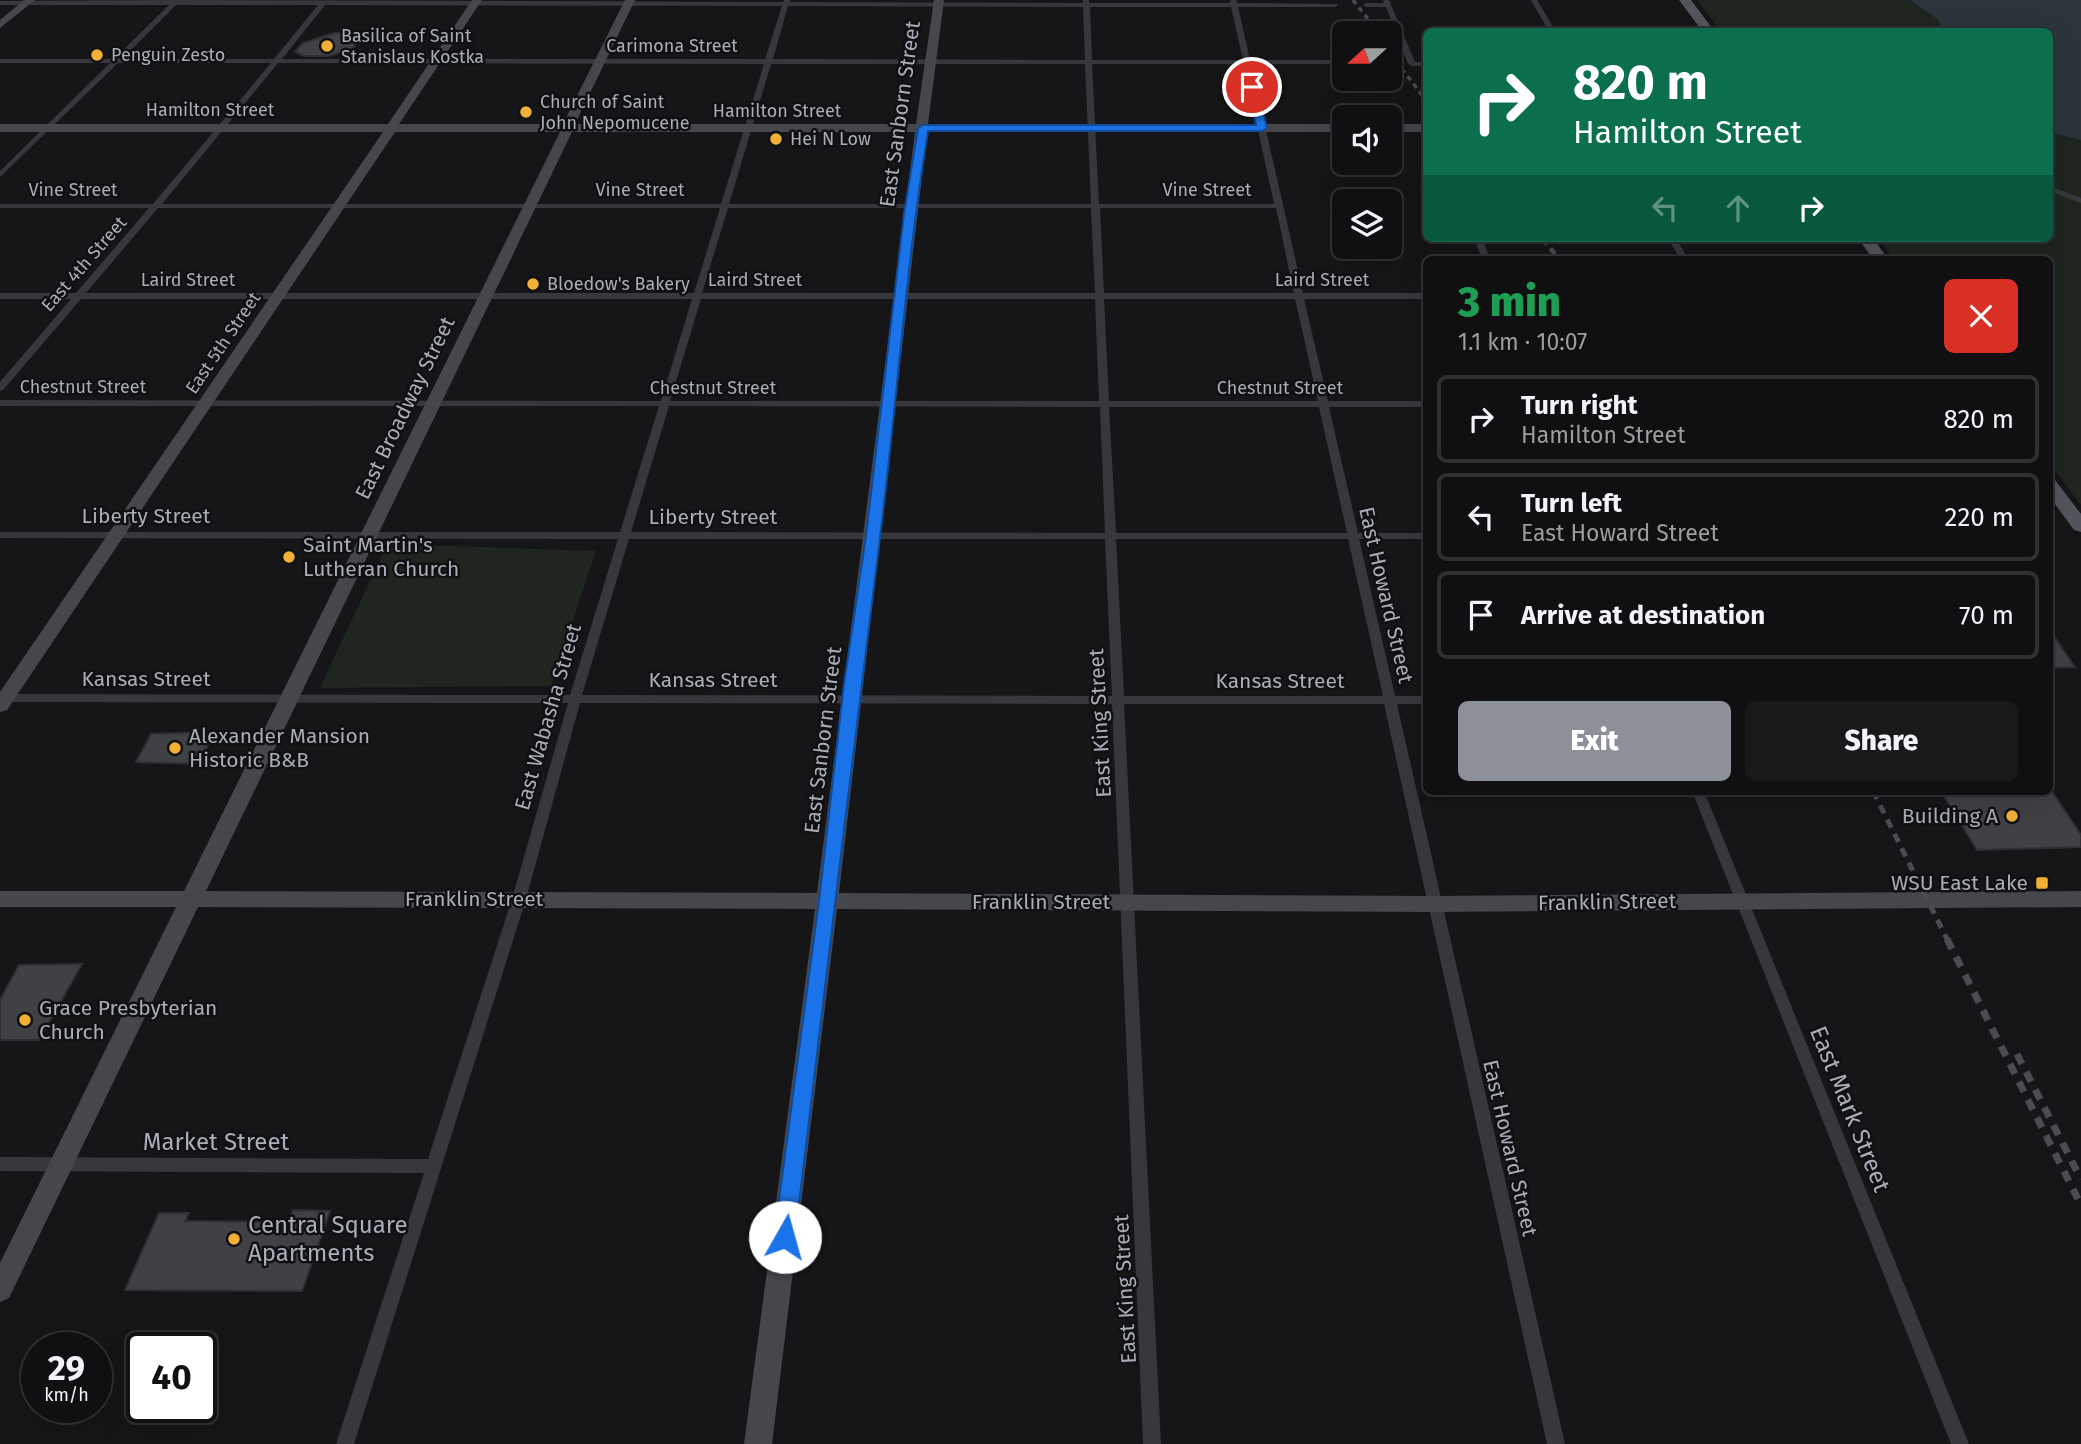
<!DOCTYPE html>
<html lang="en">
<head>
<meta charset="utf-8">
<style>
  body { margin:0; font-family:"Fira Sans",sans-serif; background:#19191b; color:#f1f3f6; height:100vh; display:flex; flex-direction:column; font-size:26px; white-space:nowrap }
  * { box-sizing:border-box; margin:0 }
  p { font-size:23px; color:#9c9d9f }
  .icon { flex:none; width:38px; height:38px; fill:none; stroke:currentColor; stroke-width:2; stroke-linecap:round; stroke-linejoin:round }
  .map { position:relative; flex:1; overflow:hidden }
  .drawer { position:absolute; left:1423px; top:256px; width:630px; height:539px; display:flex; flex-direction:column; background:#101012; border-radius:10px; box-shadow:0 7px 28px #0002,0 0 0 2px #303032 }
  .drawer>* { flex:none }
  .top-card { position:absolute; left:1423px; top:28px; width:630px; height:214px; border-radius:10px; box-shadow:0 7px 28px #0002,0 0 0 2px #303032; background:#0b6e4f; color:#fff; overflow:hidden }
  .needle { width:46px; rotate:249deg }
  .controls { position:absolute; left:1332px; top:21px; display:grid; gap:14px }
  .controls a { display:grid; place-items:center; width:70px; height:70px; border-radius:10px; background:#101012; box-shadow:0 7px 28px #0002,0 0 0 2px #303032; font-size:35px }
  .speed { position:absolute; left:21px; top:1332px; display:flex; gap:14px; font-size:35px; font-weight:700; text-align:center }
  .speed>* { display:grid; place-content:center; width:91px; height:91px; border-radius:50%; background:#101012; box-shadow:0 7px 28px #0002,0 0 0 2px #303032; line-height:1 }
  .speed small { font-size:18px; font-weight:400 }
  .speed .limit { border:4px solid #111; border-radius:10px; background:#fff; color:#111 }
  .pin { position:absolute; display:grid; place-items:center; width:60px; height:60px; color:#fff; margin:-30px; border:4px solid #fff; border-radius:50%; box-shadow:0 2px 7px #0007 }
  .me { position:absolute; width:77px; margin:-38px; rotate:7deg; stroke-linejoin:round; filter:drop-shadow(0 0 5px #0008) }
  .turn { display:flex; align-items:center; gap:24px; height:147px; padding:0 35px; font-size:32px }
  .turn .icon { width:91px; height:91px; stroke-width:2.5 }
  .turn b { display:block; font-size:49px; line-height:60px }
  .lanes { display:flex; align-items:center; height:66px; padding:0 35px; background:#0003; justify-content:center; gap:35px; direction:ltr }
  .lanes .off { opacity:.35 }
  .round { display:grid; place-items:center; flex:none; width:74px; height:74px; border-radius:10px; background:#19191b }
  .overview { display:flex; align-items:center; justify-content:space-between; height:119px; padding:0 35px }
  h1 { font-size:42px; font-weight:800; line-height:52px; color:#1e9e55 }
  .button { display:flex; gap:14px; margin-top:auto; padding:14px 35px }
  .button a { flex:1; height:80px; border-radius:10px; background:#8c9099; color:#fff; font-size:28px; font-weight:800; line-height:80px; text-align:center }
  .button a+a { background:#19191b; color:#f1f3f6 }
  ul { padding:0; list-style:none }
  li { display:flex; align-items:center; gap:21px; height:88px; margin:0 14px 10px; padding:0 21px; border:4px solid #303032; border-radius:10px }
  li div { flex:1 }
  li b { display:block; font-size:26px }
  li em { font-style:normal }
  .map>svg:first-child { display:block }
  .green { fill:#1e261f }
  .water { fill:#2c353c }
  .building { fill:#404145; stroke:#303034; stroke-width:2 }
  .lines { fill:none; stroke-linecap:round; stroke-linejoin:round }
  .street { fill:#37383d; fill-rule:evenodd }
  .secondary { fill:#45474d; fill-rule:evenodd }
  .primary { fill:#53555c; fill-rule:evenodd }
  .rail-far3 { stroke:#4a4c52; stroke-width:3.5; stroke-dasharray:5 4.5; stroke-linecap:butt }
  .rail-far2 { stroke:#4a4c52; stroke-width:4.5; stroke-dasharray:7 5; stroke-linecap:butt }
  .rail-far1 { stroke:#4a4c52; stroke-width:5; stroke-dasharray:9 7; stroke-linecap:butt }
  .rail { stroke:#4a4c52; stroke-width:7; stroke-dasharray:11 9; stroke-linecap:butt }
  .route { fill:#1a73e8; stroke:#114b97; stroke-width:2 }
  .poi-dot { fill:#f2b134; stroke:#111113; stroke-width:2.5 }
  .labels { text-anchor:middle; stroke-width:5; stroke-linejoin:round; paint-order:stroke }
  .far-poi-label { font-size:18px; fill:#a8adb8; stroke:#111113; text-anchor:start }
  .far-street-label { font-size:18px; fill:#a8adb8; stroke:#111113 }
  .street-label { font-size:21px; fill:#a8adb8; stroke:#111113 }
  .poi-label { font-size:21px; fill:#a8adb8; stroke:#111113; text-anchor:start }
  .near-street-label { font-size:24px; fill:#a8adb8; stroke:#111113 }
  .near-poi-label { font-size:24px; fill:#a8adb8; stroke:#111113; text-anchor:start }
</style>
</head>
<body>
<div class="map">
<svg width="2081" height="1444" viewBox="0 0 2081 1444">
  <rect width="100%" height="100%" fill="#161618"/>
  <g class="green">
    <path d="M1697 0H2081V505L2049 463V259H1894L1878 238H2049V32L1721 31Z"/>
    <path d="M387 544 596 551 551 686 320 688Z"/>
  </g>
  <path class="water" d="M1910 0H2081V140L2049 132V32L1942 31 1939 20Z"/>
  <g class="building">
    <path d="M334 33H344L357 40 353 49 328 56H304L295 52 303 43Z"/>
    <path d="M2049 629 2075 667 2049 668Z"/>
    <path d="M213 732 200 764 136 762 151 734Z"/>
    <path d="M2053 793 2081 835V847L1977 850 1944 796Z"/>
    <path d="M82 964 39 1040H0V1000L19 965Z"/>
    <path d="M293 1210 330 1211 302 1291 125 1290 159 1213H189L185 1221 289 1222Z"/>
  </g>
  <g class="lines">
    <g class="street">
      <path d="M174 0 783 2 784 0H790V2L1083 3V0H1089V3H1230V0H1236L1237 3 1337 4 1338 5 1335 7H1238L1250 60H1344V64H1251L1303 293H1426V299H1304L1328 401H1426V407H1329L1358 533H1426V539H1359L1395 696H1426V704H1397L1565 1444H1547L1384 704H1124L1161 1444H1143L1112 704 580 703 526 899 354 1444H336L424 1173 0 1171V1157L428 1159 512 899 568 703 0 702V694L570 695 618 539 0 538V532H620L659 406H0V400L661 401 692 299H81L3 390 0 391V382L71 299H0V293H76L149 208H0V204H153L271 63H118L0 177V171L110 63H0V59H114L169 5H0V1ZM176 5H318L274 59H122ZM325 5 782 6 765 59H282ZM788 6 1083 7 1085 60 773 59ZM1090 7H1231L1243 60H1092ZM278 63 764 64 721 204H162ZM771 64H1085L1091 204H729ZM1092 64H1244L1274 204H1099ZM158 208H720L694 293H86ZM728 208H1091L1095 293H702ZM1100 208H1276L1294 293H1104ZM701 299H1095L1099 401H670ZM1104 299H1295L1318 401H1109ZM669 406 1100 407 1105 533 631 532ZM1109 407H1319L1347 533H1116ZM629 539H1105L1112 696 582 695ZM1116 539H1348L1383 696H1124Z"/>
      <path d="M1383 0H1389L1415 62H1426V66H1412L1408 64 1386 7H1366L1363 5 1366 3H1384Z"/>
      <path d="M1531 0H1537L1556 32H1549Z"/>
      <path d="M2049 186 2081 198V203L2049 191Z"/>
      <path d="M1474 238H1482L1490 259H1482Z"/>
      <path d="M1668 238H1676L1688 259H1680Z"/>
      <path d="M1692 791H1704L1969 1444H1951Z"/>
    </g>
    <g class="secondary">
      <path d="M24 0H35L0 28V20Z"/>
      <path d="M472 0H482L399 124H563L625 0H635L575 124H916L934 0H944L928 124H1344V132H927L839 893 1435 896 2081 891V907L1435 912 837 909 772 1444H744L815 909 198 907 9 1298 0 1302V1263L176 907H0V891H184L560 132H395L7 710 0 712V692L383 132H0V124H388ZM572 132H915L817 893 206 891Z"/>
      <rect x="1390" y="124" width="36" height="8"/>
    </g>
    <g class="primary">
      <path d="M1679 0H1691L1715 32H1703Z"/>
      <path d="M1858 238H1873L1888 259H1873Z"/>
      <path d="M2049 479 2055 480 2081 514V532L2074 530 2049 496Z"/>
    </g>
    <g class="rail-far3">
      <path d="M1353 0 1379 33"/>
      <path d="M1390 54 1426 100"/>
      <path d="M1542 238 1544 240"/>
    </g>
    <path class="rail-far2" d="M1543 239 1559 259"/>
    <path class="rail-far1" d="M1873 791 1948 941"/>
    <g class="rail">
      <path d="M1947 939 2081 1205"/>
      <path d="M2017 1054 2081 1179"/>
    </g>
  </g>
  <path class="route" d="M1252 84 1257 87 1267 128 1262 131H928C906 266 897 402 880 537 850 770 824 1004 795 1237L792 1244 785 1246 777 1244 774 1237 819 901 844 684 866 536 904 214 918 128 923 125H1256L1248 87Z"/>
  <g class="poi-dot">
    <circle cx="327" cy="46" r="7"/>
    <circle cx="97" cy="55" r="7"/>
    <circle cx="526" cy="112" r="7"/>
    <circle cx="776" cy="139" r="7"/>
    <circle cx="533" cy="284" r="7"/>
    <circle cx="289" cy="557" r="7"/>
    <circle cx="175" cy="748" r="7"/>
    <circle cx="2012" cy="816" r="7"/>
    <rect x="2035" y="876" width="14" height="14" rx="3.5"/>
    <circle cx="25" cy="1020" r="7"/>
    <circle cx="234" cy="1239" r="7"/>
  </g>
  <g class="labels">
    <g class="far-poi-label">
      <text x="341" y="42">Basilica of Saint<tspan x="341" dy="21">Stanislaus Kostka</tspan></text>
      <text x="111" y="61">Penguin Zesto</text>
      <text x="540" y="108">Church of Saint<tspan x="540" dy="21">John Nepomucene</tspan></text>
      <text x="790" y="145">Hei N Low</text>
      <text x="547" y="290">Bloedow's Bakery</text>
    </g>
    <g class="far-street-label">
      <text x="672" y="52">Carimona Street</text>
      <text x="210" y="116">Hamilton Street</text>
      <text x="777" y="117">Hamilton Street</text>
      <text x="73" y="196">Vine Street</text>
      <text x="640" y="196">Vine Street</text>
      <text x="1207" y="196">Vine Street</text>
      <text transform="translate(84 264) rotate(-49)" y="6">East 4th Street</text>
      <text x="188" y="286">Laird Street</text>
      <text x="755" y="286">Laird Street</text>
      <text x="1322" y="286">Laird Street</text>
      <text transform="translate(223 343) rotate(-56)" y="6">East 5th Street</text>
      <text x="83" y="393">Chestnut Street</text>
      <text x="713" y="394">Chestnut Street</text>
      <text x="1280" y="394">Chestnut Street</text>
    </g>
    <g class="street-label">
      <text transform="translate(900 114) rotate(-82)" y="7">East Sanborn Street</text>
      <text transform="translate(405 408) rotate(-64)" y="7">East Broadway Street</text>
      <text x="146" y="523">Liberty Street</text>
      <text x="713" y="524">Liberty Street</text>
      <text transform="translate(1386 595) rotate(77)" y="7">East Howard Street</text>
      <text x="146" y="686">Kansas Street</text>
      <text x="713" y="687">Kansas Street</text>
      <text x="1280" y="688">Kansas Street</text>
      <text transform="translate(548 717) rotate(-74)" y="7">East Wabasha Street</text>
      <text transform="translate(1100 723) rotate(-93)" y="7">East King Street</text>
      <text transform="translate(823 740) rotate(-83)" y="7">East Sanborn Street</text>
      <text x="474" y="906">Franklin Street</text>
      <text x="1041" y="909">Franklin Street</text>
      <text transform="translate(1607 902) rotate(-1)" y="7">Franklin Street</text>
      <text transform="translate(1510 1148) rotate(77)" y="7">East Howard Street</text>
      <text transform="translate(1125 1289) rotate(-93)" y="7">East King Street</text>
    </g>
    <g class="poi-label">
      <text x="303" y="552">Saint Martin's<tspan x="303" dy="24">Lutheran Church</tspan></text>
      <text x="189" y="743">Alexander Mansion<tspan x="189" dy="24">Historic B&amp;B</tspan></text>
      <text x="1998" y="823" text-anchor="end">Building A</text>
      <text x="2028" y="890" text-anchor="end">WSU East Lake</text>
      <text x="39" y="1015">Grace Presbyterian<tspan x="39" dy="24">Church</tspan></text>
    </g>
    <g class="near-street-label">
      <text transform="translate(1850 1109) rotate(68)" y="8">East Mark Street</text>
      <text x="216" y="1150">Market Street</text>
    </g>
    <g class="near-poi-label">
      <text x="248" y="1233">Central Square<tspan x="248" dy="28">Apartments</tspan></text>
    </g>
  </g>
</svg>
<div class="controls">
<a><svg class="needle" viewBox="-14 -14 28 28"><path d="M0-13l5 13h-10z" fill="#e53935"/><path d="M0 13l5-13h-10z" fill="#9c9d9f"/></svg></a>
<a><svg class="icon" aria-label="sound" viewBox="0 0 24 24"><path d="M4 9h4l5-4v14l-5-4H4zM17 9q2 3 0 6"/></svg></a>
<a><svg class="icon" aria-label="layers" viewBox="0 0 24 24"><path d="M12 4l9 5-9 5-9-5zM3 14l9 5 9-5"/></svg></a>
</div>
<div class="speed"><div>29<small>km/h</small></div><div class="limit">40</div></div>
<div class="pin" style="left:1252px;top:87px;background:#d93025"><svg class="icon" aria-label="arrive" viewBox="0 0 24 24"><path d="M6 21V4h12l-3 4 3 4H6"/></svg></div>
<svg class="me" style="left:785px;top:1237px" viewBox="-20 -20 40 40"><circle r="19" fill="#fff"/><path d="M0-13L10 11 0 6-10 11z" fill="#1a73e8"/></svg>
<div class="top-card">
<div class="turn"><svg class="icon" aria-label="right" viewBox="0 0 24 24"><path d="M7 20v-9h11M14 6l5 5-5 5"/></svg><div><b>820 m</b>Hamilton Street</div></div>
<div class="lanes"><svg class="icon off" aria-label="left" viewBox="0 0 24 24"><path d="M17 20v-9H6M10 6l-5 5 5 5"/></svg><svg class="icon off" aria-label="ahead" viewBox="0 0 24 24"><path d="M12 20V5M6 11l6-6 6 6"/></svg><svg class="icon" aria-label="right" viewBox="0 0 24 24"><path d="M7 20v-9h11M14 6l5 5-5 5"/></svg></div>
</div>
<section class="drawer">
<div class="overview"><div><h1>3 min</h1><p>1.1 km · 10:07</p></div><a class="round" style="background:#d93025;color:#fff"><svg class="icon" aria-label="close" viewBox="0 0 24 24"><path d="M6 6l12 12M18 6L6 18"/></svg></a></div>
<ul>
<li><svg class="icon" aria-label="right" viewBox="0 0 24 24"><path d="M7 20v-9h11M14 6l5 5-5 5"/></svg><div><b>Turn right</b><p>Hamilton Street</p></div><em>820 m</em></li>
<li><svg class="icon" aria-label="left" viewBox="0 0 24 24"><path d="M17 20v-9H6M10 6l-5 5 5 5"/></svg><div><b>Turn left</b><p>East Howard Street</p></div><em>220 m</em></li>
<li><svg class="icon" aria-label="arrive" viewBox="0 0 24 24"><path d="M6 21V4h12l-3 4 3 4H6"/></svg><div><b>Arrive at destination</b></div><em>70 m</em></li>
</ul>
<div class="button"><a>Exit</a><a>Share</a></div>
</section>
</div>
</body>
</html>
